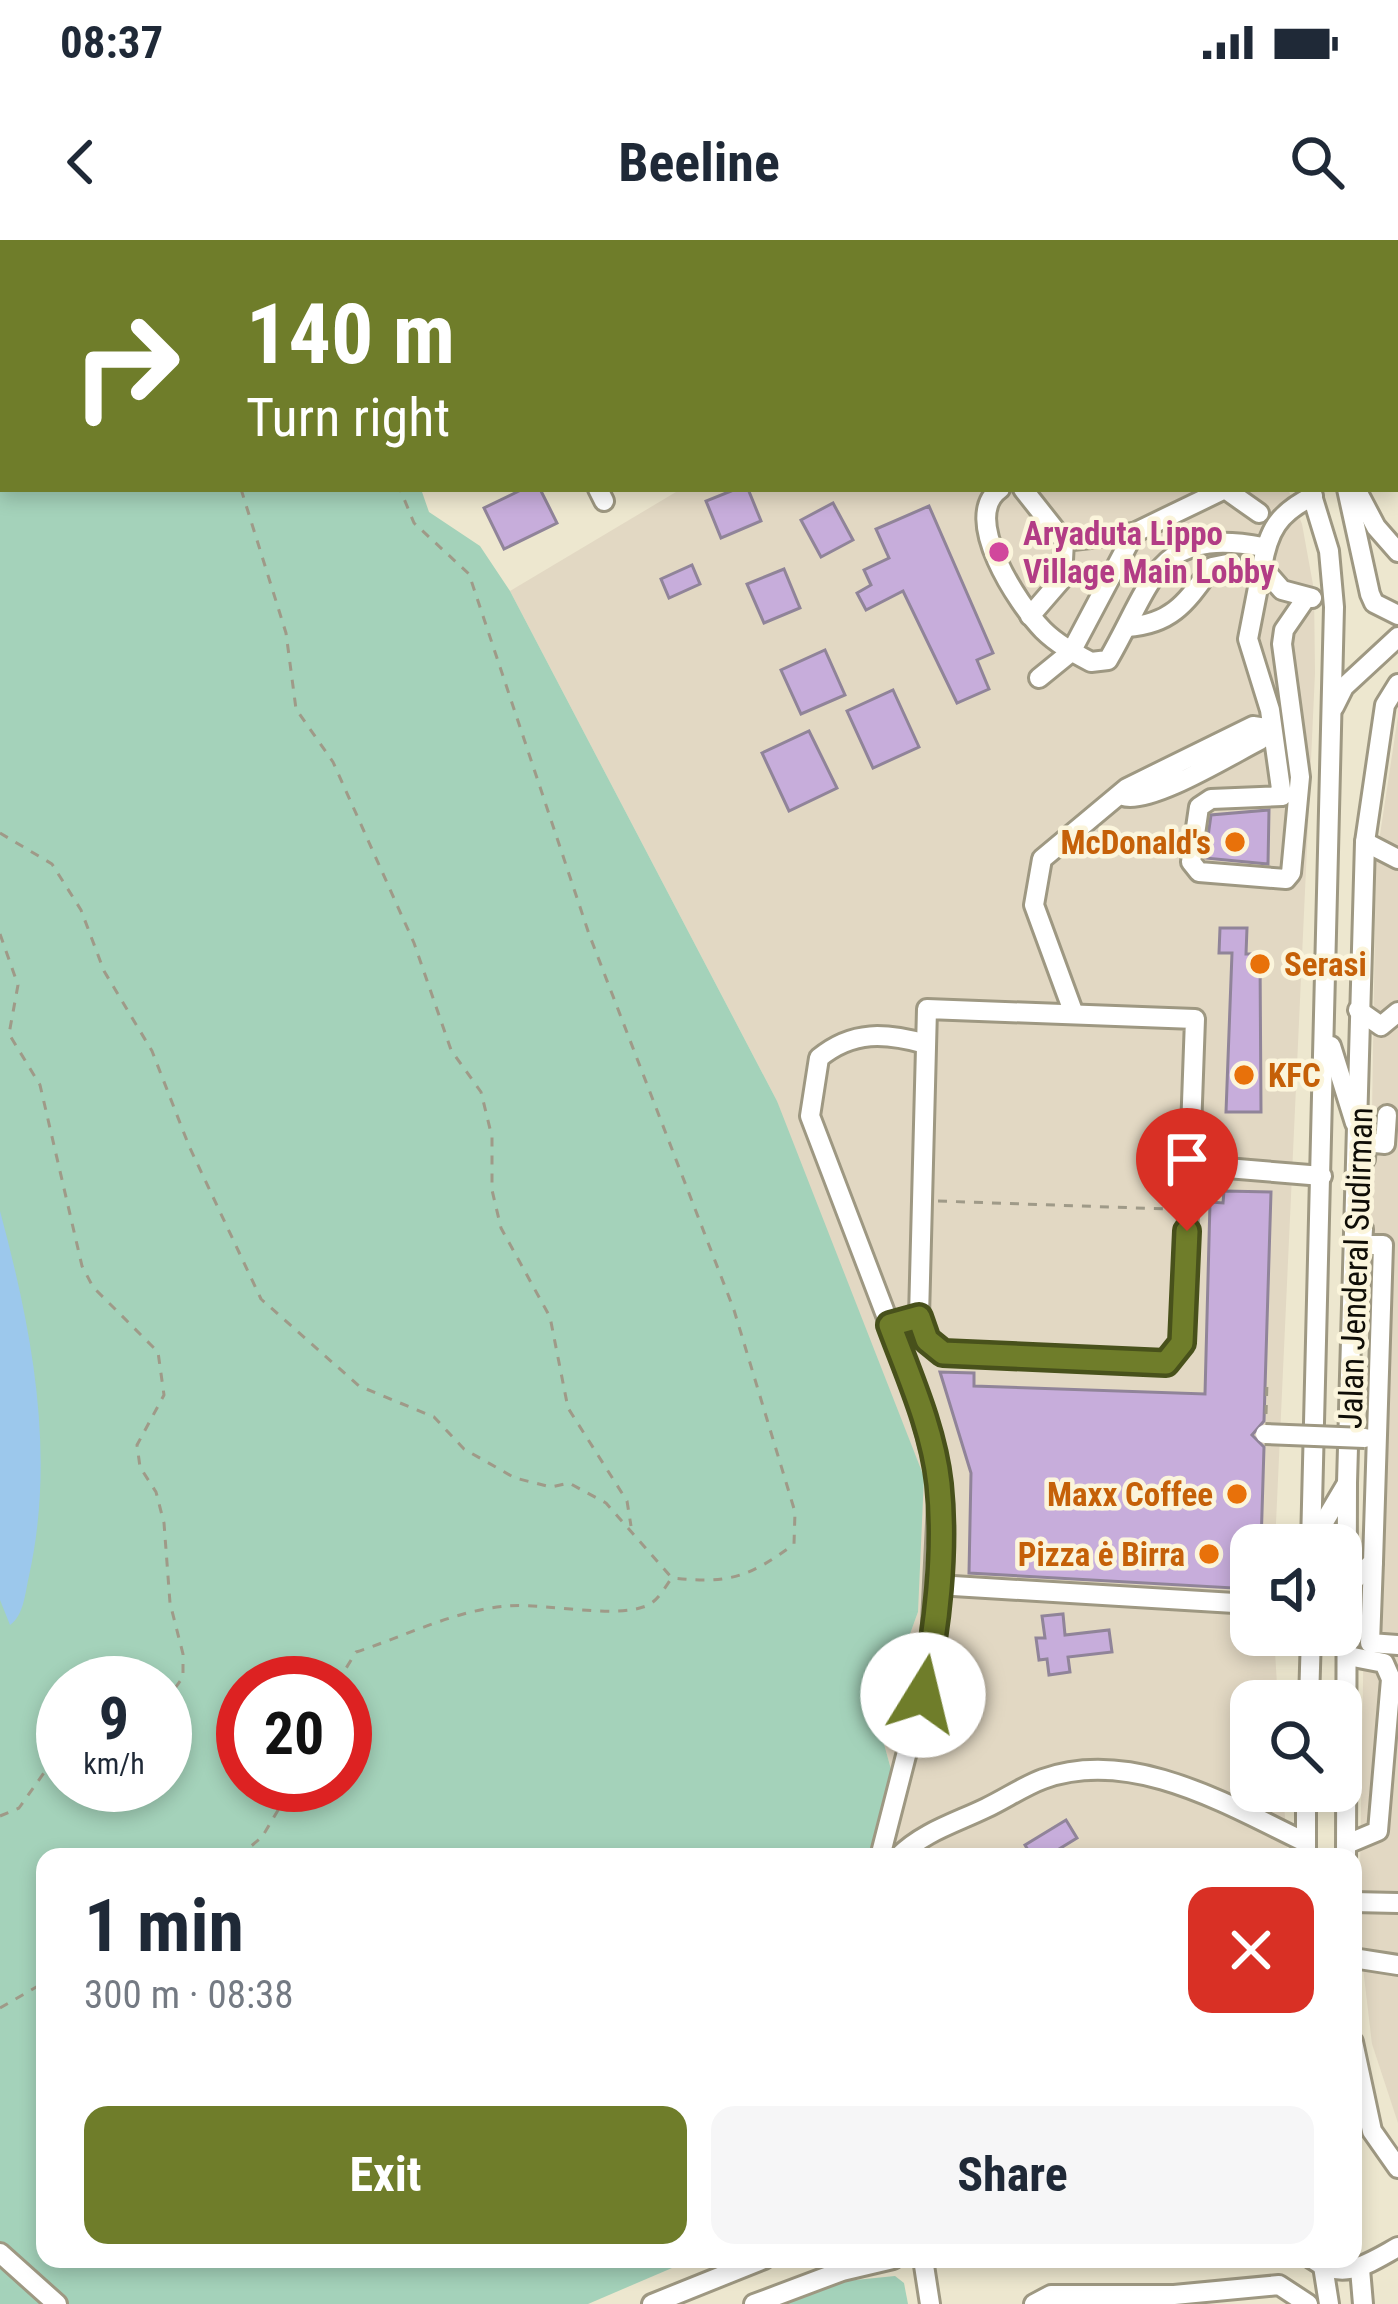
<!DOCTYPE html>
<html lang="en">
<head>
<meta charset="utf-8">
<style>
  body { margin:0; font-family:"Roboto Condensed",sans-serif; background:#f6f6f7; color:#1f2937; height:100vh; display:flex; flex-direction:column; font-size:45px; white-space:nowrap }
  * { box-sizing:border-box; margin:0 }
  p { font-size:39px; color:#747a83 }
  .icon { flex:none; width:66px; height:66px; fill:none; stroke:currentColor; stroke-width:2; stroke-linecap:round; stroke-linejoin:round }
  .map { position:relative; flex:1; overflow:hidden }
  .drawer { position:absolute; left:36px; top:1608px; width:1326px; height:420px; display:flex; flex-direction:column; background:#fff; border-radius:24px; box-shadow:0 6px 18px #0003 }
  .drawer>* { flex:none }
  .top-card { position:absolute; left:0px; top:0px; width:1398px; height:252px; box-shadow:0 6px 18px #0003; background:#6f7d2a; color:#fff; overflow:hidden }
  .fabs { position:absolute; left:1230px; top:1284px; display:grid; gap:24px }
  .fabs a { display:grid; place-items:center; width:132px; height:132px; border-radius:24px; background:#fff; box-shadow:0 6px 18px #0003; font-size:60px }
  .speed { position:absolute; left:36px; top:1416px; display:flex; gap:24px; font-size:60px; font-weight:700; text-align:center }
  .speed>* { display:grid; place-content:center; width:156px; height:156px; border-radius:50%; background:#fff; box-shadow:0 6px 18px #0003; line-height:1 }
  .speed small { font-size:30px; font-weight:400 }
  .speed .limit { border:18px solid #d22; background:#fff; color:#111 }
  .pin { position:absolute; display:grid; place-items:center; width:102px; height:102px; color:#fff; margin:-123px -51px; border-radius:50% 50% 50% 0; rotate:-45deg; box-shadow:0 0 12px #0007 }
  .pin .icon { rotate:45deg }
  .me { position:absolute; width:132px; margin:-66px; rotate:9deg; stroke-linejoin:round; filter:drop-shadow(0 0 9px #0008) }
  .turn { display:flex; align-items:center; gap:42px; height:252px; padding:0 48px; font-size:54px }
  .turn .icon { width:156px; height:156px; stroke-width:2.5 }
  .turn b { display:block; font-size:84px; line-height:102px }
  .round { display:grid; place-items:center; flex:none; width:126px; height:126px; border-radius:24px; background:#f6f6f7 }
  .head { display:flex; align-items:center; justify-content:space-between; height:204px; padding:0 48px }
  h1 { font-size:72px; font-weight:700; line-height:90px }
  .button { display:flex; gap:24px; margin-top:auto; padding:24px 48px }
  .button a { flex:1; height:138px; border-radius:24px; background:#6f7d2a; color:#fff; font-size:48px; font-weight:700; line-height:138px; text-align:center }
  .button a+a { background:#f6f6f7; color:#1f2937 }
  .status { display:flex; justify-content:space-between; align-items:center; height:84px; padding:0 60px; background:#fff; direction:ltr }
  .status svg { height:33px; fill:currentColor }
  header { display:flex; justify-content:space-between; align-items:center; height:156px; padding:0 48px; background:#fff; font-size:54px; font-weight:700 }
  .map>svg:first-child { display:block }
  .commercial { fill:#e2d8c3 }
  .green { fill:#a4d2ba; fill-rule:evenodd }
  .water { fill:#9cc8ec }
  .building { fill:#c7addb; stroke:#908499; stroke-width:3 }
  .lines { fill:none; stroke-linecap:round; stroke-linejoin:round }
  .minor-casing { stroke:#9e9882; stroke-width:24 }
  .path { stroke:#9f9a88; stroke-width:3; stroke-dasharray:9 9; stroke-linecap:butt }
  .minor { stroke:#fff; stroke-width:18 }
  .minor-bridge-casing { stroke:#9e9882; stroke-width:24; stroke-linecap:butt }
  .minor-bridge { stroke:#fff; stroke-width:18 }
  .route-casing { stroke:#48511b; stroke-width:30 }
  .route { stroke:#6f7d2a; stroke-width:21 }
  .hotel-dot { fill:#d1479c; stroke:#fbf5dc; stroke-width:4.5 }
  .food-dot { fill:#e8710a; stroke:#fbf5dc; stroke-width:4.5 }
  .labels { text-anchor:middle; stroke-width:9; stroke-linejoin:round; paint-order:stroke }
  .hotel-label { font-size:33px; font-weight:bold; fill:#b23c85; stroke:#fbf5dc; text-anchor:start }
  .food-label { font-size:33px; font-weight:bold; fill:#c56008; stroke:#fbf5dc; text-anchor:end }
  .street-label { font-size:33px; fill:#0f0d06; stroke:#fbf5dc }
</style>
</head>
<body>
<div class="status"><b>08:37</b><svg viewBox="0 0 49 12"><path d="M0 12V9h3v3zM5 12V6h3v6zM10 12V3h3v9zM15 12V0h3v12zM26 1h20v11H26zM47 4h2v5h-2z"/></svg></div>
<header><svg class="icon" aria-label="back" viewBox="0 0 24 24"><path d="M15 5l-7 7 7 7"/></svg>Beeline<svg class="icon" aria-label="search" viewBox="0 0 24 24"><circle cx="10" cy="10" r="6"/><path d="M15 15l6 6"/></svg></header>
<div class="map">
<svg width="1398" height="2064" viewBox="0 0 1398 2064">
  <rect width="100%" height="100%" fill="#ede7cf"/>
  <g class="commercial">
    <path d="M589 0H1191L1193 3H590Z"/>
    <path d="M681 249H1288L1302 284 1314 350 1315 433 1275 1305H1251V1395H1274L1278 1461H1251V1551H1283L1288 1617H873L892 1533 878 1482 918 1372 777 861 510 351Z"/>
    <path d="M1398 476V1883L1372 1804 1359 1694 1376 621Z"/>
  </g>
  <g class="green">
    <path d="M0 0H334L3 3V249H421L429 272 480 306 510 351 777 861 924 1237 918 1372 878 1482 892 1533 873 1617H45V2019H693L588 2064H0ZM63 1443H165V1545H63ZM243 1443H345V1545H243Z"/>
    <path d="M895 2036 904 2043 908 2064H771L845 2041Z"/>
  </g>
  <path class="water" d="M0 971C32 1090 56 1213 29 1336 25 1353 24 1375 10 1385L0 1360Z"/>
  <g class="building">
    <path d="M523 249H540L557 283 504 309 484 268Z"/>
    <path d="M736 249H748L761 281 721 298 706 261Z"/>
    <path d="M833 263 853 300 821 317 801 280Z"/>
    <path d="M929 266 993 413 977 420 989 449 957 463 903 351 866 370 857 353 871 345 864 330 889 318 876 289Z"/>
    <path d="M692 325 700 344 669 358 661 339Z"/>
    <path d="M784 329 800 368 764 383 747 344Z"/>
    <path d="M825 410 845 455 801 474 781 430Z"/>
    <path d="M893 450 919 507 873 528 847 471Z"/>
    <path d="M809 491 837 548 789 571 762 513Z"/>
    <path d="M1269 570 1268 624 1205 618 1211 575Z"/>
    <path d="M1220 688H1247L1246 714H1260L1261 872H1226L1232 713H1219Z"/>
    <path d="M1224 951 1271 952 1264 1181 1252 1195 1264 1207 1261 1305H1251V1349L969 1333 971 1233 940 1132 974 1133V1146L1205 1154 1210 962 1223 963Z"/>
    <path d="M1063 1374 1065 1395 1109 1390 1112 1412 1068 1417 1070 1432 1049 1435 1047 1419 1039 1420 1036 1398H1045L1042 1376Z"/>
    <path d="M1066 1580 1077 1598 1046 1617H1032L1025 1605Z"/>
  </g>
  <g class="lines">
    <defs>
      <g id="minor">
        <path d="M480 0 481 3"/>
        <path d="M1206 0 1207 3"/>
        <path d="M1246 0 1248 3"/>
        <path d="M1142 3 1149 0"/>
        <path d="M598 249 604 261"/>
        <path d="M1000 249C960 277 1018 364 1043 390 1057 404 1074 413 1091 422L1108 420C1154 341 1155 287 1263 307"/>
        <path d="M1023 249 1064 301 1062 339 1030 376"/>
        <path d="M1310 249 1329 311 1334 367 1311 1305"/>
        <path d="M1347 249 1370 354 1374 363 1398 375"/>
        <path d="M1356 249 1376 287 1398 312"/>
        <path d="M1064 301 1134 293"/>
        <path d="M1262 327 1248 399 1270 470 1282 556 1211 559 1199 567 1191 622 1199 632 1286 639 1291 633 1300 537 1282 404 1284 390 1306 358"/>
        <path d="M1312 358 1282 350 1262 327C1268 291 1278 273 1313 256"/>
        <path d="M1127 387C1173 384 1187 361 1212 327L1232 323"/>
        <path d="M1039 438 1071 412 1134 293 1225 249 1259 273"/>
        <path d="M1334 467 1344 447 1398 397"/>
        <path d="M1365 602 1398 619"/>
        <path d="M927 769 1195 779 1184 1085 1182 1103 1166 1123 943 1113 927 1099 919 1077Z"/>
        <path d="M1358 770 1381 786 1398 772"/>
        <path d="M1074 774 1034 665 1042 619 1127 548 1253 486 1266 488 1260 500C1232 514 1150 565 1123 556"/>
        <path d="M1331 806 1355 883"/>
        <path d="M1365 919 1366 902 1385 904 1387 875"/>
        <path d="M1190 925 1322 936"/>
        <path d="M1314 1299 1346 1245"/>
        <path d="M1373 1322 1370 1403 1398 1405"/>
        <path d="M937 1345 1251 1364"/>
        <path d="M1348 1346 1373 1322 1383 1005H1362L1363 989"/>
        <path d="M1309 1461 1311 1395"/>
        <path d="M1347 1604 1378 1591 1391 1439 1384 1423 1348 1416"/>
        <path d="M880 1617 930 1422 939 1244 916 1154 810 876 819 818C853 790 886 793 926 804"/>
        <path d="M898 1617C923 1592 955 1583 986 1568 1005 1559 1024 1546 1043 1539 1132 1507 1228 1565 1305 1602"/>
        <path d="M1306 1617V1551"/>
        <path d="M1346 1617 1347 1243 1365 602 1385 465 1398 444"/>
        <path d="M1353 1662 1398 1663"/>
        <path d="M1353 1718 1398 1725"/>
        <path d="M1353 1802 1372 1891 1398 1928"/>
        <path d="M0 2013 57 2064"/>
        <path d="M923 2019 930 2064"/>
        <path d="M1312 2019C1344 2042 1369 2023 1398 2007"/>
        <path d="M1323 2026 1329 2064"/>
        <path d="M1360 2029 1363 2064"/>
        <path d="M652 2064 764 2019"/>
        <path d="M754 2064 842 2031 893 2019"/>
        <path d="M1034 2064 1051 2055H1174L1279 2045 1308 2064"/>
      </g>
    </defs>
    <use href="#minor" class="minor-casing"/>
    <g class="path">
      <path d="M28 0 32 3"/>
      <path d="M96 0H119"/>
      <path d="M341 0 342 3"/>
      <path d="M592 0 593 3"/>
      <path d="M710 0 712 3"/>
      <path d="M241 249 286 393 296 469 333 522 414 703 451 810 481 852 492 897V950L501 988 550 1077 568 1168 627 1261 631 1286"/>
      <path d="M0 593 52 624 81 670 104 731 152 811 189 906 261 1059 359 1146 434 1177 464 1209 515 1238 551 1247 569 1243 606 1263 672 1338C727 1344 749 1338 794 1304L795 1272 734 1070 589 694 469 334 414 283 400 249"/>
      <path d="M0 694 18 745 9 794 40 845 82 1026 93 1047 158 1112 164 1155 137 1205 140 1227 156 1252 164 1283 170 1363 183 1414V1437L165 1462"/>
      <path d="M938 961 1168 969"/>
      <path d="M1266 1174 1267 1143"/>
      <path d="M337 1443 356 1412C403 1397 458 1369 508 1366 547 1363 614 1379 646 1366 657 1362 664 1349 671 1339"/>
      <path d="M0 1576 19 1568 63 1506"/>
      <path d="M238 1617 262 1597 293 1545"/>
      <path d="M0 1768 45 1742"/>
    </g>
    <use href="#minor" class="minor"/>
    <defs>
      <path id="minor-bridge" d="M1265 1194 1365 1198"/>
    </defs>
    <use href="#minor-bridge" class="minor-bridge-casing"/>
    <use href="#minor-bridge" class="minor-bridge"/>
  </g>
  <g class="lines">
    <defs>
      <path id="route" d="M923 1455C937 1389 946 1311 939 1244 933 1189 909 1136 890 1085L919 1077 927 1100 943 1113 1166 1123 1182 1103 1187 991"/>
    </defs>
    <use href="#route" class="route-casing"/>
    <use href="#route" class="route"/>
  </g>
  <circle class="hotel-dot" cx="999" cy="312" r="12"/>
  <g class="food-dot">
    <circle cx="1235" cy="602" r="12"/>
    <circle cx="1260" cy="724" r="12"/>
    <circle cx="1244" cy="835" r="12"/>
    <circle cx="1237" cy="1254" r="12"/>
    <circle cx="1209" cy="1314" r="12"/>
  </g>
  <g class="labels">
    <g class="hotel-label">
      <text x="1023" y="305">Aryaduta Lippo<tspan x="1023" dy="38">Village Main Lobby</tspan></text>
    </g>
    <g class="food-label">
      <text x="1211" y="614">McDonald's</text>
      <text x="1284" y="736" text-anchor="start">Serasi</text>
      <text x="1268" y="847" text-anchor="start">KFC</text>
      <text x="1213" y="1266">Maxx Coffee</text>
      <text x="1185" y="1326">Pizza ė Birra</text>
    </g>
    <g class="street-label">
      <text transform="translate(1355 1028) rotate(-88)" y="12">Jalan Jenderal Sudirman</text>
    </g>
  </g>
</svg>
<div class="fabs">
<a><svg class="icon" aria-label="sound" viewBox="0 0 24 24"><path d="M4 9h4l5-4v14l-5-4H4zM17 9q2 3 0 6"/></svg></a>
<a><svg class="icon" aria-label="search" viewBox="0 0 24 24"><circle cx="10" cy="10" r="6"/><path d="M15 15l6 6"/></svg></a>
</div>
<div class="speed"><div>9<small>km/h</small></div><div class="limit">20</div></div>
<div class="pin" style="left:1187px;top:991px;background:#d93025"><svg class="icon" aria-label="arrive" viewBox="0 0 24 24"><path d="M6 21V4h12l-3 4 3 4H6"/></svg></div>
<svg class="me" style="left:923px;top:1455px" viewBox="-20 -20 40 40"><circle r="19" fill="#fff"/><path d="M0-13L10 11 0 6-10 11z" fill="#6f7d2a"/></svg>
<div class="top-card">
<div class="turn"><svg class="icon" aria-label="right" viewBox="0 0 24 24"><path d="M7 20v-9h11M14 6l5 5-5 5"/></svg><div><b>140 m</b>Turn right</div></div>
</div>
<section class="drawer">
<div class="head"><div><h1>1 min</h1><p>300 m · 08:38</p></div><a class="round" style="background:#d93025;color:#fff"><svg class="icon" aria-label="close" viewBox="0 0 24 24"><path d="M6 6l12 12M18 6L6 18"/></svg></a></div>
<div class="button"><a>Exit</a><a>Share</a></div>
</section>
</div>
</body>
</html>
